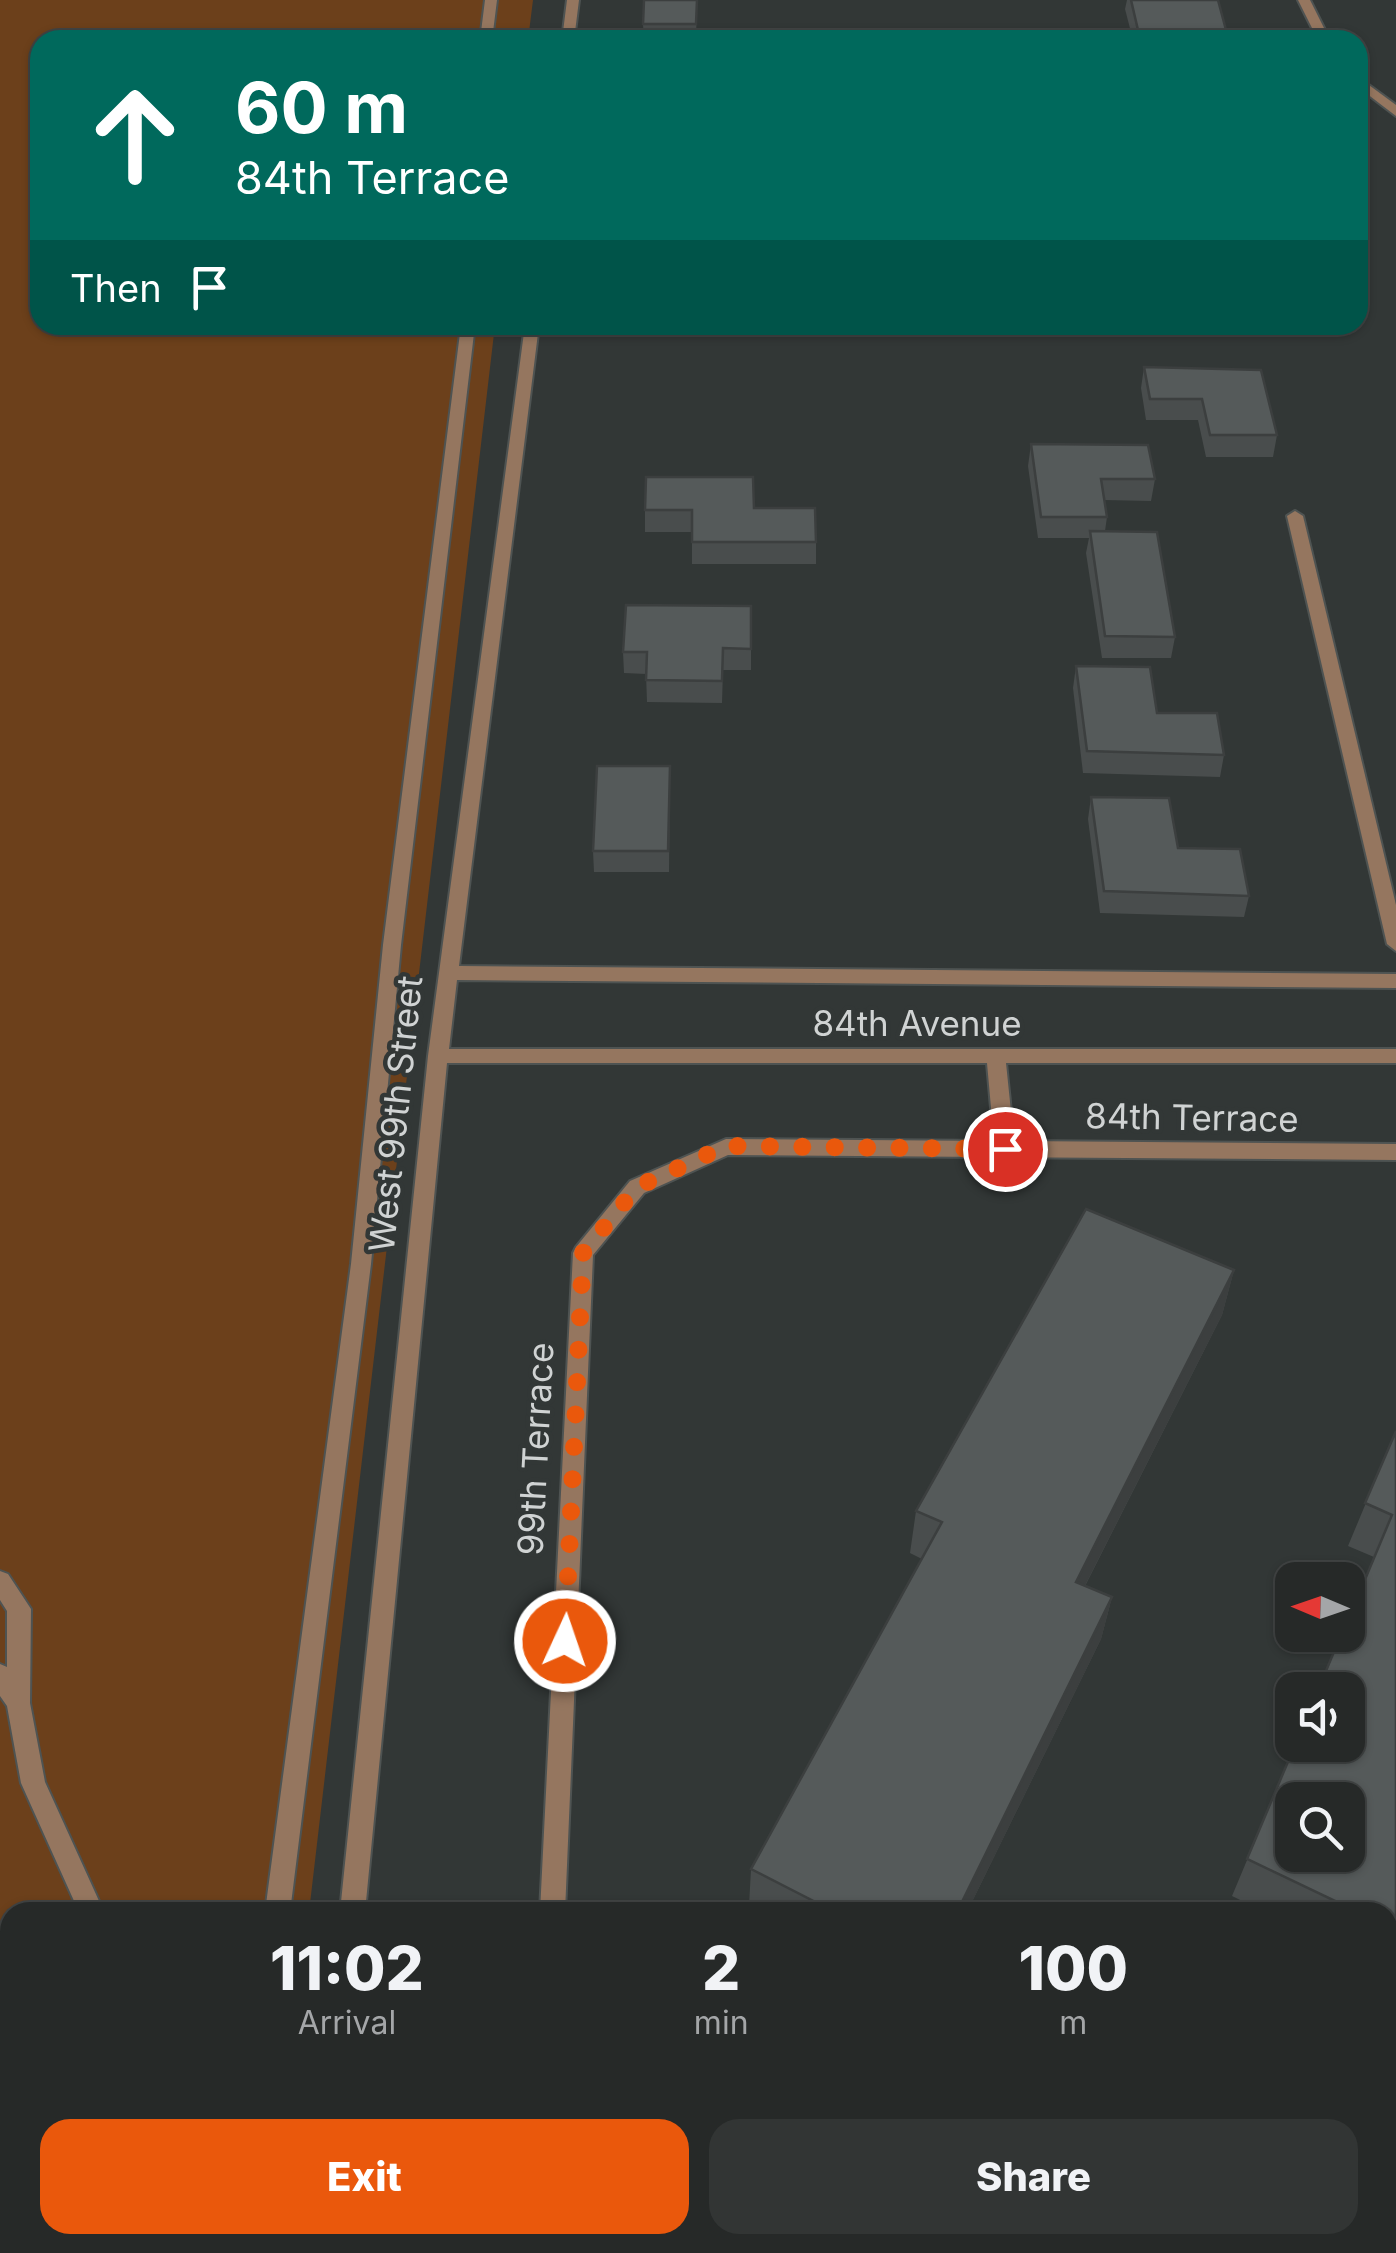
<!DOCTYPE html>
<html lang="en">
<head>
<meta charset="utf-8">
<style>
  body { margin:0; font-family:Inter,sans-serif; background:#323534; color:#f1f3f6; height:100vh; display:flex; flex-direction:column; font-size:38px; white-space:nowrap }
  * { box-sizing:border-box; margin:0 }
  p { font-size:32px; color:#a4a6a8 }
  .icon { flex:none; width:55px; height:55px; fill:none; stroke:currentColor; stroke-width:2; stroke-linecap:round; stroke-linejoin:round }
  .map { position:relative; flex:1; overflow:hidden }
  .drawer { position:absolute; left:0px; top:1902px; width:1398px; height:352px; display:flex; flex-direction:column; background:#262928; border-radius:30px 30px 0 0; box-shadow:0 2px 8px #0004,0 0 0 2px #424545 }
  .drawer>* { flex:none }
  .banner { position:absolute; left:30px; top:30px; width:1338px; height:305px; border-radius:30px; box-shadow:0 2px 8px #0004,0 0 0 2px #424545; background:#00695c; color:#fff; overflow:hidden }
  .needle { width:65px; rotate:272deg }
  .controls { position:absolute; left:1275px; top:1562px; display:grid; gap:20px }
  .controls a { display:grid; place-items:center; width:90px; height:90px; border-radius:20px; background:#262928; box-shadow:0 2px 8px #0004,0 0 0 2px #424545; font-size:50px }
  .pin { position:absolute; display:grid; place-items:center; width:85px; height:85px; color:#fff; margin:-42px; border:5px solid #fff; border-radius:50%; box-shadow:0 2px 10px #0007 }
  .me { position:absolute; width:110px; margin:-55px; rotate:3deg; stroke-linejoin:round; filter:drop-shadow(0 0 8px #0008) }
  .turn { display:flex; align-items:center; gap:35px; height:210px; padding:0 40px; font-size:45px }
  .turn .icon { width:130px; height:130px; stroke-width:2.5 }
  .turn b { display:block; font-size:70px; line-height:85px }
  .then { display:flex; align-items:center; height:95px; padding:0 40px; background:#0003; gap:20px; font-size:38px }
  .eta { display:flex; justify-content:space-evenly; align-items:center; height:170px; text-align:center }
  .eta b { font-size:60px; font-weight:800; line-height:70px }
  .action { display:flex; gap:20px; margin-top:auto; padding:20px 40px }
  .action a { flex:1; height:115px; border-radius:30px; background:#ea580c; color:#fff; font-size:40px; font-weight:800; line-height:115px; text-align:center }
  .action a+a { background:#323534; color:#f1f3f6 }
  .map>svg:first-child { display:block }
  .green { fill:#6c401b }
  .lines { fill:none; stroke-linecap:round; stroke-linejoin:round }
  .lane-casing { stroke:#4e5352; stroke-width:4 }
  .street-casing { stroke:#4e5352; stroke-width:4 }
  .lane { fill:#95765f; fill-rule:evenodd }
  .street { fill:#95765f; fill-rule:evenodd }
  .wall { fill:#494d4d }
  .shaded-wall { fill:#3c3f3f }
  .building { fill:#555a5a; stroke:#3c3f3f; stroke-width:2.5; fill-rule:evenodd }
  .route { stroke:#ea580c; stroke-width:18; stroke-dasharray:0 32.4 }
  .labels { text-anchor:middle; stroke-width:9; stroke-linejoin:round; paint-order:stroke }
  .street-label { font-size:35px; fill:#d0d3d3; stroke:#323736 }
</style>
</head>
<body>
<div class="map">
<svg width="1396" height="2253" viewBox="0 0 1396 2253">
  <rect width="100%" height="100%" fill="#323736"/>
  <path class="green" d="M0 0H533L528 40H40V325H495L309 1912H10V2245H270L269 2253H0Z"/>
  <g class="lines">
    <defs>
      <g id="lane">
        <path d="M485 0H497L492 40H480Z"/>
        <path d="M461 325H475L401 945 371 1264 290 1912H265L351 1264 383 945Z"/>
        <path d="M0 1571 8 1574 31 1609 30 1703 45 1782 104 1912H79L21 1783 7 1706 0 1696V1664L7 1667V1611L0 1600Z"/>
        <path d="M218 2245H246L245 2253H217Z"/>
      </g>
      <g id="street">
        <path d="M567 0H579L574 40H562Z"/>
        <path d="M1298 0H1310L1330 40H1318Z"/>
        <path d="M1358 77 1396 105V116L1358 87Z"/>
        <path d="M525 325H539L459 966 1396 974V988L457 980 449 1049H1396V1063H1006L1014 1141 1396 1144V1160L728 1155 644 1193 593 1255 565 1912H540L573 1253 576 1247 630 1181 726 1139 994 1141 987 1063H447L365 1912H340L428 1056Z"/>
        <path d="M1295 511 1303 516 1396 905V951L1387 944 1287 516Z"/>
        <rect x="1388" y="2153" width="8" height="26"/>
        <path d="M304 2245H332L331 2253H303Z"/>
        <rect x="523" y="2245" width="28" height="8"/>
        <path d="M889 2245H943L939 2253H885Z"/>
      </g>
    </defs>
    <use href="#lane" class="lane-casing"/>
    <use href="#street" class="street-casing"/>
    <use href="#lane" class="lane"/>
    <use href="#street" class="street"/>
  </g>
  <g class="wall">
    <path d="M697 0 696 40H644L643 24Z"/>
    <path d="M1127 0H1218L1226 30 1224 40H1133L1125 9Z"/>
    <path d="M1144 367 1277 435 1273 457H1206L1198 420H1146L1141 388Z"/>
    <path d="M1031 444 1155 479 1151 501 1104 500 1107 517 1105 531 1175 637 1171 658H1102L1086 553 1089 538H1038L1028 466Z"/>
    <path d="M754 508 816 542V564H692V532H645V510Z"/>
    <path d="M751 606V670H723L722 703 647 702 646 674 624 673 623 652Z"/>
    <path d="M1076 666 1157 713 1224 755 1220 777 1083 773 1073 688Z"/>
    <path d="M670 788 669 872H594L593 851Z"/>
    <path d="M1091 797 1178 848 1249 896 1244 917 1100 913 1088 819Z"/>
    <path d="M1234 1270 1222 1315 1085 1586 1112 1597 1101 1639 967 1912H761L749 1906 751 1869 922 1559 910 1553 916 1511Z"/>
    <path d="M1396 1431V1977L1388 1973V1912H1265L1232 1896 1374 1557 1348 1546Z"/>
  </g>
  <g class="shaded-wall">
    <path d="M1234 1270 1222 1315 1066 1623 1076 1582Z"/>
    <path d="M1112 1597 1101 1639 967 1912H957Z"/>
  </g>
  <g class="building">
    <path d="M644 0H697L696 24H643Z"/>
    <path d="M1131 0H1218L1226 30H1138Z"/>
    <path d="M1144 367 1261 370 1277 435H1210L1202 399H1150Z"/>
    <path d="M1031 444 1148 445 1155 479H1101L1107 517H1041Z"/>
    <path d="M646 477H753L754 508H815L816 542H692V510H645Z"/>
    <path d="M1090 531 1157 532 1175 637 1105 636Z"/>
    <path d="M626 605 751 606V649L723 648 722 681 646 680 647 652H623Z"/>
    <path d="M1076 666 1150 667 1157 713H1217L1224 755 1087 751Z"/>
    <path d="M597 766H670L668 851H593Z"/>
    <path d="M1091 797 1169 798 1178 848 1240 849 1249 896 1104 891Z"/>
    <path d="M1086 1209 1234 1270 1076 1582 1112 1597 957 1912H835L751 1869 942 1522 916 1511Z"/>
    <path d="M1396 1431V1931L1388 1927V1912H1358L1247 1859 1295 1745H1348V1690H1318L1341 1635H1348V1620L1392 1515 1365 1503ZM1292 1800H1348V1855H1292Z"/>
  </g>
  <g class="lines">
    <path class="route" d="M565 1641 583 1253 637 1187 726 1146 1005 1149"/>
  </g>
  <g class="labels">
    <g class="street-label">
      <text x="917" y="1036">84th Avenue</text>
      <text transform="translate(396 1114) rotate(-84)" y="12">West 99th Street</text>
      <text transform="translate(1192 1118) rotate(1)" y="12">84th Terrace</text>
      <text transform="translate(536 1449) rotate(-87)" y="12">99th Terrace</text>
    </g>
  </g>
</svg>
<div class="controls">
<a><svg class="needle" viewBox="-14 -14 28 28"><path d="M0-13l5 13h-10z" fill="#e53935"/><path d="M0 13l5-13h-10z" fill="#a4a6a8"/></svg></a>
<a><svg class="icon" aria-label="sound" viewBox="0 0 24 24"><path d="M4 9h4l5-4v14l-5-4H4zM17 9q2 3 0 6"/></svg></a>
<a><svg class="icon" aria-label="search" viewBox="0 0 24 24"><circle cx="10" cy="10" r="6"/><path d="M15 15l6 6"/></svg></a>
</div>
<div class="pin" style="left:1005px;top:1149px;background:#d93025"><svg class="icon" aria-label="arrive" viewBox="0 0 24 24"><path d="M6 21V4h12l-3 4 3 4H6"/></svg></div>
<svg class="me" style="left:565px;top:1641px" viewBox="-20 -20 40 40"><circle r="17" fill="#ea580c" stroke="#fff" stroke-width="3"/><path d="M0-11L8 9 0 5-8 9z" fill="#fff"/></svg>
<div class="banner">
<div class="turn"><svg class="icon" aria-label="ahead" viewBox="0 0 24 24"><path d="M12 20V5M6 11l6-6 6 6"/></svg><div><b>60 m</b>84th Terrace</div></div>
<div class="then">Then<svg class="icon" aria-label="arrive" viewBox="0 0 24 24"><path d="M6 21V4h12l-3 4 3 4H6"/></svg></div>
</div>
<section class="drawer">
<div class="eta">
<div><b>11:02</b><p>Arrival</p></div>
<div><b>2</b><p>min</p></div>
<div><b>100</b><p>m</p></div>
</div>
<div class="action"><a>Exit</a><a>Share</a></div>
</section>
</div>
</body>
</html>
